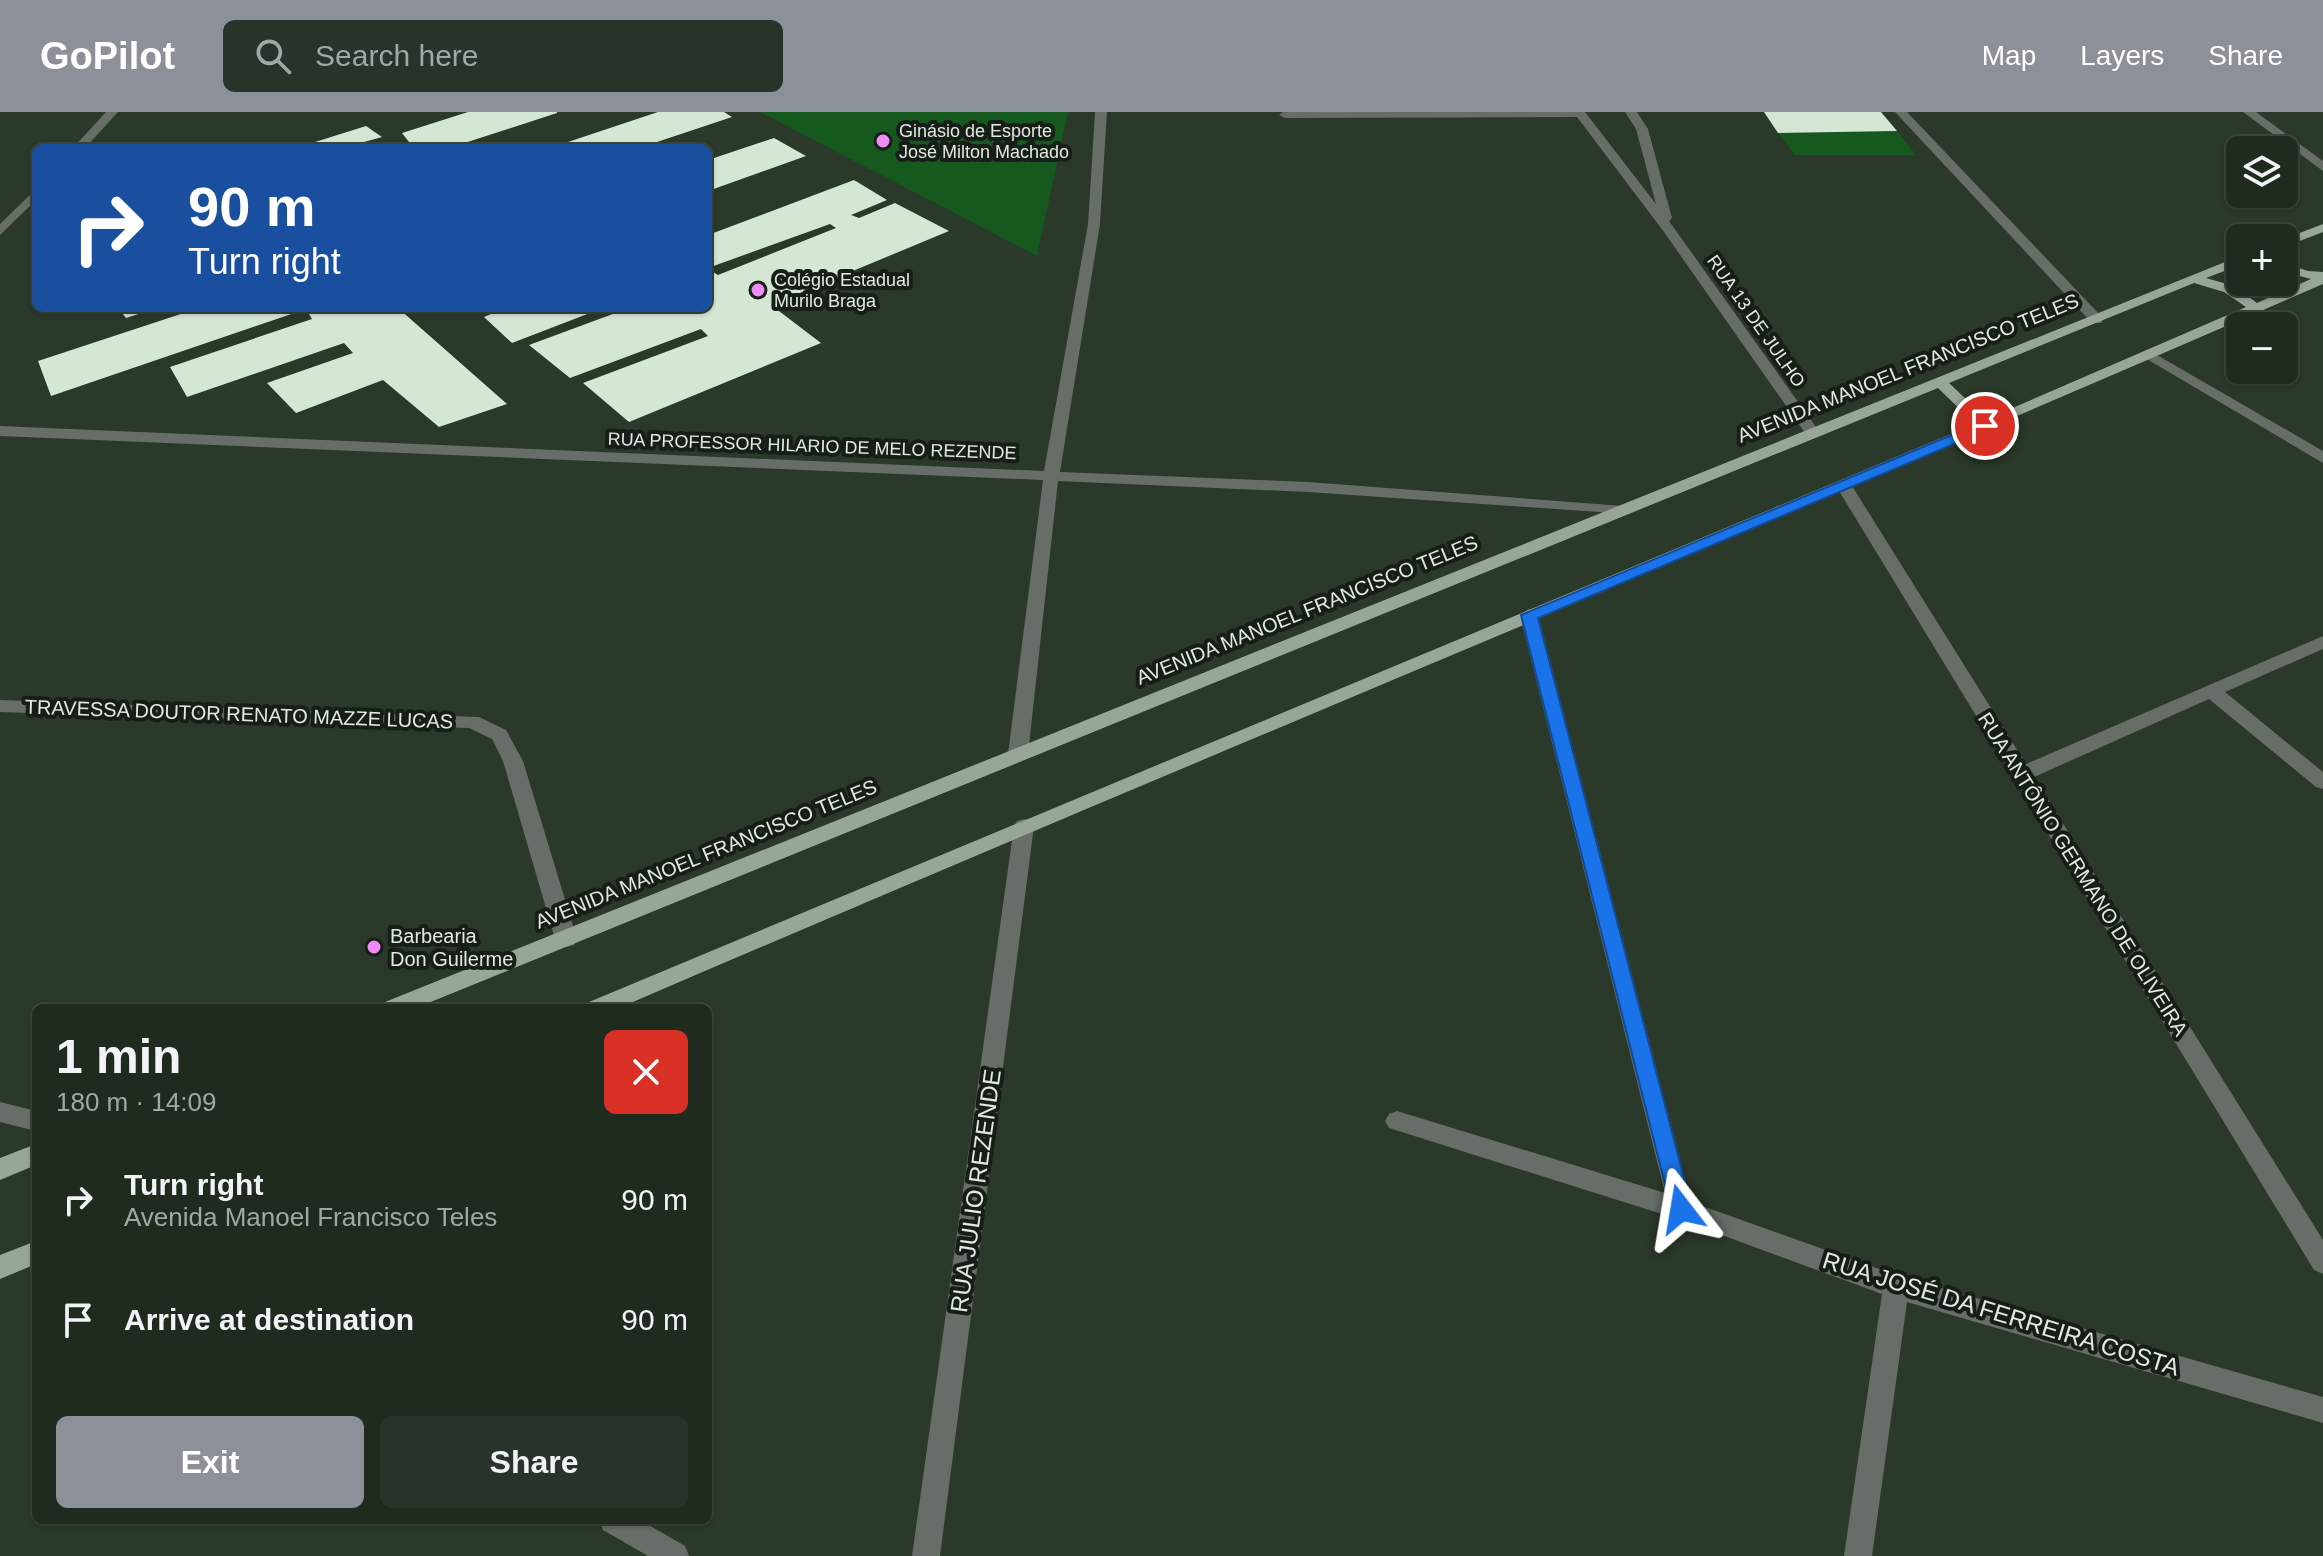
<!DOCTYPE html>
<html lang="en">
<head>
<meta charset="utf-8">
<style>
  body { margin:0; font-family:Arial,sans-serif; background:#283329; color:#f1f3f6; height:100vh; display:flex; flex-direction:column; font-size:30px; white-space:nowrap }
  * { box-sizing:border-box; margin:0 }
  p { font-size:26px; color:#a2a7a5 }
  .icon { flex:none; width:44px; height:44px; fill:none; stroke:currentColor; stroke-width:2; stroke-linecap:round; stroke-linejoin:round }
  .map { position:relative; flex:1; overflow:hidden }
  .drawer { position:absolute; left:32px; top:892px; width:680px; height:520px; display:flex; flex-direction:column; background:#202b20; border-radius:12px; box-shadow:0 2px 6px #0004,0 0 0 2px #3d473e }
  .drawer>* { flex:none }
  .banner { position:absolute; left:32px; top:32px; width:680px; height:168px; border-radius:12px; box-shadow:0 2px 6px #0004,0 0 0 2px #3d473e; background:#1a4fa0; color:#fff; overflow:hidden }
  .fabs { position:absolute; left:2226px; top:24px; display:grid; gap:16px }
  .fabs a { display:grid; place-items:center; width:72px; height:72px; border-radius:12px; background:#202b20; box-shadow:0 2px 6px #0004,0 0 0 2px #3d473e; font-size:40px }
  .pin { position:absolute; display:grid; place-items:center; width:68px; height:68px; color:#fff; margin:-34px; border:4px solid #fff; border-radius:50%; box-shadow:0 2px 8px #0007 }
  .me { position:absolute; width:88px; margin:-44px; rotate:346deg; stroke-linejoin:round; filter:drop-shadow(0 0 6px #0008) }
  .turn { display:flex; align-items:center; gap:28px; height:168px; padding:0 24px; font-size:36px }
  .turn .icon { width:104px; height:104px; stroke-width:2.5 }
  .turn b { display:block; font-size:56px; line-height:68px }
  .round { display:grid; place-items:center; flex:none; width:84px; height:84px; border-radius:12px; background:#283329 }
  .summary { display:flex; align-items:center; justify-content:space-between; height:136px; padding:0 24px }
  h1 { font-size:48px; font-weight:700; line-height:60px }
  .primary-button { display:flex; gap:16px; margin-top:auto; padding:16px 24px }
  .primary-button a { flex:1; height:92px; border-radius:12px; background:#8c9099; color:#fff; font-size:32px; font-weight:700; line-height:92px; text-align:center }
  .primary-button a+a { background:#283329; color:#f1f3f6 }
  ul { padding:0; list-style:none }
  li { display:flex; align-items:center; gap:24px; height:120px; padding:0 24px }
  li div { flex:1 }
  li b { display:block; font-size:30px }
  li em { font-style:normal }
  header { display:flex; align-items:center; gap:48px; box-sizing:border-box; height:112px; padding:0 40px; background:#8c9099; color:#fff }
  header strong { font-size:38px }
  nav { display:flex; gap:44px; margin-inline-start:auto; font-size:28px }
  .search { width:560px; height:72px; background:#283329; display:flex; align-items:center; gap:20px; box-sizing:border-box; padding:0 28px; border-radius:12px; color:#a2a7a5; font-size:30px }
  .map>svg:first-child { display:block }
  .green { fill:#15591f }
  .building { fill:#d4e6d4 }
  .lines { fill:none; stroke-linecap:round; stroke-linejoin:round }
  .minor { fill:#676e67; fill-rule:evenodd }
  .major { fill:#98a698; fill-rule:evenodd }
  .route { fill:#1a73e8; stroke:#114b97; stroke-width:2 }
  .poi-dot { fill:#f08bf5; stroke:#171e17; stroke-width:3 }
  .labels { text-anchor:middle; stroke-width:8; stroke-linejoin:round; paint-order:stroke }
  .far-poi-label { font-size:18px; fill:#e0e9e0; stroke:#171e17; text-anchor:start }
  .far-street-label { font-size:18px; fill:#e0e9e0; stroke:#171e17 }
  .street-label { font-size:20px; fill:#e0e9e0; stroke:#171e17 }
  .poi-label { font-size:20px; fill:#e0e9e0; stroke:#171e17; text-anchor:start }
  .near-street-label { font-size:24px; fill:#e0e9e0; stroke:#171e17 }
</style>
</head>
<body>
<header>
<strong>GoPilot</strong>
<div class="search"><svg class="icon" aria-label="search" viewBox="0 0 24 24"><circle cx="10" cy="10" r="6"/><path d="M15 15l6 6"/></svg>Search here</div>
<nav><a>Map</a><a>Layers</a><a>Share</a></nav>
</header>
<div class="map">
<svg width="2323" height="1444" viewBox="0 0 2323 1444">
  <rect width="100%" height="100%" fill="#2a392a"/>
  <g class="green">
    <path d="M760 0H1068L1037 144Z"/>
    <path d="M1897 19 1916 43H1795L1778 21Z"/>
  </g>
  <g class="building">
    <path d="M468 0H557V1L449 36H392L409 30 402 21Z"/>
    <path d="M658 0H724L732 5 639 36H550Z"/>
    <path d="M1764 0H1881L1897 19 1778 21Z"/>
    <path d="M366 14 382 25 364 30 370 36H296Z"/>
    <path d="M774 26 806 44 708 79V48Z"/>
    <path d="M854 68 887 88 851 103 859 106 895 91 949 119 771 193 821 231 629 310 583 271 708 224 701 217 570 266 529 233 629 196H708V157L718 163 836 116 830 112 708 156V123Z"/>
    <path d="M118 196H153L154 197 126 206Z"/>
    <path d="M199 196H398L507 292 439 315 383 268 296 301 267 271 353 241 344 231 187 285 170 255 312 207 306 197 51 284 38 249Z"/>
    <path d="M505 196H603L512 231 484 205Z"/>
  </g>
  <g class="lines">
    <g class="minor">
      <path d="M106 0H118L85 36H73Z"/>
      <path d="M1095 0H1107L1100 112 1060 360 1308 370 1623 394 1631 399 1629 402 1308 380 1058 369 1028 642 1018 649 1008 642 1043 368 0 324V314L1044 359 1088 112Z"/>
      <path d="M1585 0 1656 92 1636 17 1625 0H1637L1648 17 1672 106 1669 109 1821 322 1818 325H1808L1664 120 1577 5 1285 6 1279 3 1283 0Z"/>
      <path d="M1895 0H1907L2102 205V211H2092Z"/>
      <path d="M2243 0H2256L2323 49V59Z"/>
      <path d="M36 77V88L0 123V112Z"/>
      <path d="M2150 239 2323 339V351L2145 246 2143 243Z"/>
      <path d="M1844 369 1852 374 2026 652 2323 524V537L2225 580 2323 660V677L2316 675 2209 587 2034 665 2323 1128V1162L2314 1158 1836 374Z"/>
      <path d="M1529 497 1538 503 1691 1090 1896 1163 2323 1285V1311L1907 1190 1872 1444H1844L1882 1182 1681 1108 1389 1016 1385 1009 1389 1002 1397 999 1665 1081 1520 503Z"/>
      <path d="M0 588 479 605 506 618 523 649 577 827 574 833 566 835 558 833 555 827 503 649 492 627 469 616 0 600Z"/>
      <path d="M1024 707 1031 709 1034 714 940 1444H912L1014 714 1017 709Z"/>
      <path d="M0 990 36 999V1019L0 1010Z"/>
      <path d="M599 1408H640L685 1434 689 1444H648L603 1418Z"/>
    </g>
    <g class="major">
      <path d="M2323 112V120L2284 135V127Z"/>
      <path d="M2240 144V153L2206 166 2234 174 2257 191 2311 167 2284 160V151L2308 159 2323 160V172C1758 418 1186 652 619 896H586L589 890 1975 312 1938 276 416 896H382L385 890ZM2194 171 2224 180 2246 195 1987 307 1949 271Z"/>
      <path d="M36 1032V1053L0 1068V1046Z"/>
      <path d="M36 1129V1152L0 1167V1143Z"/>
    </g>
  </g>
  <path class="route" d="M1985 309 1992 314 1990 317 1538 506 1692 1097 1689 1104 1681 1107 1673 1104 1521 503Z"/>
  <g class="poi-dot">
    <circle cx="883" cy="29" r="8"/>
    <circle cx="758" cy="178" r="8"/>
    <circle cx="374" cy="835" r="8"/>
  </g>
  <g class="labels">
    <g class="far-poi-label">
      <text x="899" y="25">Ginásio de Esporte<tspan x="899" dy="21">José Milton Machado</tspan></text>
      <text x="774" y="174">Colégio Estadual<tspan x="774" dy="21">Murilo Braga</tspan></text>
    </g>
    <g class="far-street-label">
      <text transform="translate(1756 209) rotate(55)" y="6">RUA 13 DE JULHO</text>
      <text transform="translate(812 334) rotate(2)" y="6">RUA PROFESSOR HILARIO DE MELO REZENDE</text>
    </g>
    <g class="street-label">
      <text transform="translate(1908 256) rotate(-22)" y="7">AVENIDA MANOEL FRANCISCO TELES</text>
      <text transform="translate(1307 498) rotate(-22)" y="7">AVENIDA MANOEL FRANCISCO TELES</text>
      <text transform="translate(239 602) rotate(2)" y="7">TRAVESSA DOUTOR RENATO MAZZE LUCAS</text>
      <text transform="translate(706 742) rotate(-22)" y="7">AVENIDA MANOEL FRANCISCO TELES</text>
      <text transform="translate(2083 762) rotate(58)" y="7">RUA ANTÔNIO GERMANO DE OLIVEIRA</text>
    </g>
    <g class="poi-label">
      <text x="390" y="831">Barbearia<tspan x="390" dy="23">Don Guilerme</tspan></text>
    </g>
    <g class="near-street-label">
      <text transform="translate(976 1079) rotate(-82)" y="8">RUA JULIO REZENDE</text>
      <text transform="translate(2001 1202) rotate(17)" y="8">RUA JOSÉ DA FERREIRA COSTA</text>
    </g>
  </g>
</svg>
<div class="fabs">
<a><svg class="icon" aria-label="layers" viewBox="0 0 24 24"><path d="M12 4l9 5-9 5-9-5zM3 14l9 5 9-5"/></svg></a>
<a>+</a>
<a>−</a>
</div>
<div class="pin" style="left:1985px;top:314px;background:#d93025"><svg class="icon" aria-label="arrive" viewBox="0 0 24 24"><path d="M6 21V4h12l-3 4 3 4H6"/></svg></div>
<svg class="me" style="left:1681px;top:1097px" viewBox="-20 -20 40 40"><path d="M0-17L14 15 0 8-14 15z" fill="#1a73e8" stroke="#fff" stroke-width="4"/></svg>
<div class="banner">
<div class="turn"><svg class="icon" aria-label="right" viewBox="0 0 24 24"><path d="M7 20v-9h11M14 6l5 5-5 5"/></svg><div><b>90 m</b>Turn right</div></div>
</div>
<section class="drawer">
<div class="summary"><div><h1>1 min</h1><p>180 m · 14:09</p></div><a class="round" style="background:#d93025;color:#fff"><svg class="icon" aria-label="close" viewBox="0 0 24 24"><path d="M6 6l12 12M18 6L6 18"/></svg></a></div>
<ul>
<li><svg class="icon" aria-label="right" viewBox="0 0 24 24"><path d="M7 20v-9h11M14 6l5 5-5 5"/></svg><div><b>Turn right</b><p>Avenida Manoel Francisco Teles</p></div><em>90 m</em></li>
<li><svg class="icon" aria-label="arrive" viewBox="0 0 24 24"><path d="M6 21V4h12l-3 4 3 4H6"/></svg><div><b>Arrive at destination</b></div><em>90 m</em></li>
</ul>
<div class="primary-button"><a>Exit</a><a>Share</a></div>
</section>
</div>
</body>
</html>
